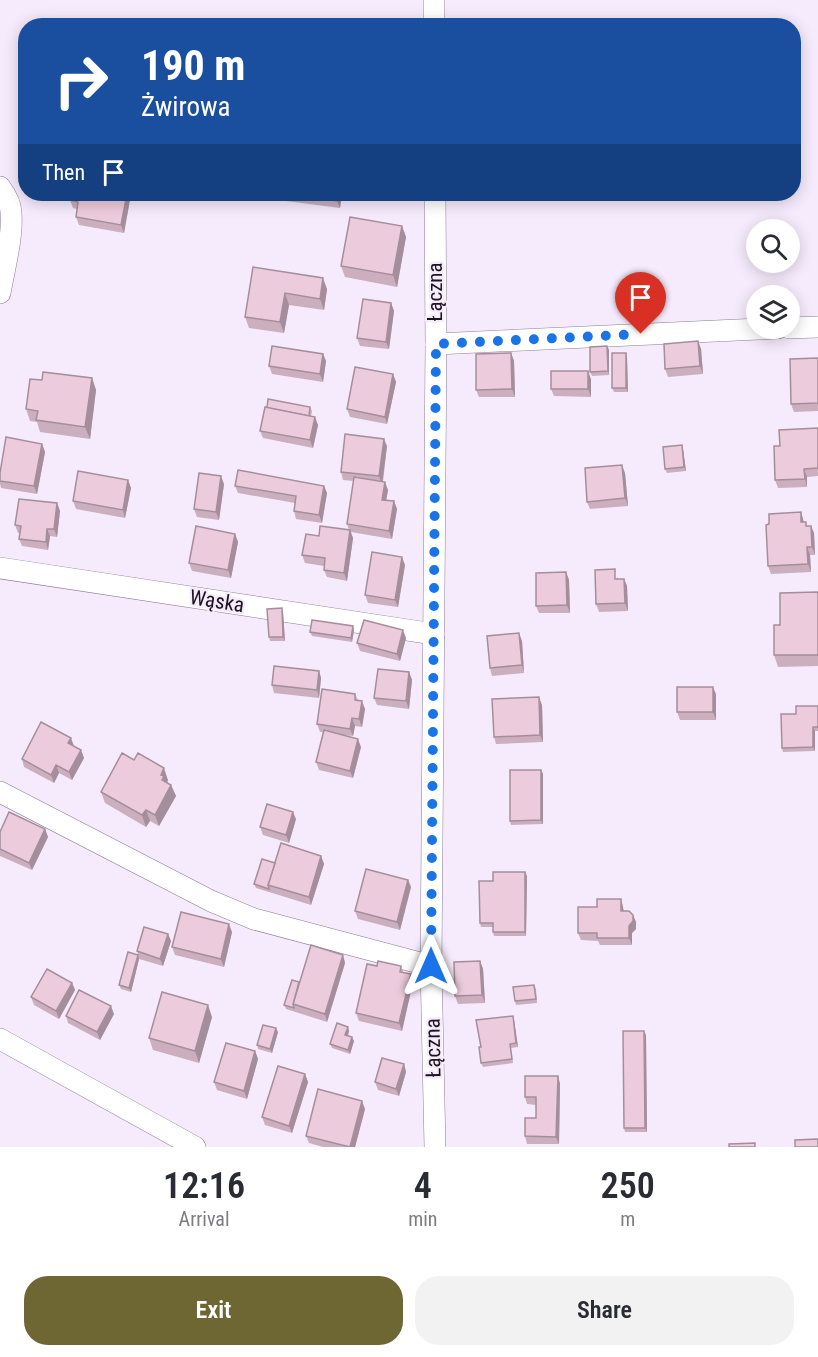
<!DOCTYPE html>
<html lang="en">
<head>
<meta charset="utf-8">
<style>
  body { margin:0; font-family:"Roboto Condensed",sans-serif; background:#f2f2f3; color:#2b2b33; height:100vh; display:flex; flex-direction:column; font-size:22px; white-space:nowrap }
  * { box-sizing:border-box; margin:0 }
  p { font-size:20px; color:#7c7c81 }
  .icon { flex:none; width:33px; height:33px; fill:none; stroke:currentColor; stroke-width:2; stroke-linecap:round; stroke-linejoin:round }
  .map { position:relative; height:1147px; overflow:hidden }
  .details { display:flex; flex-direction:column; background:#fff; flex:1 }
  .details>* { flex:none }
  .hud { position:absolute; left:18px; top:18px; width:783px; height:183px; border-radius:24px; box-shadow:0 3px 15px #0003; background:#1a4fa0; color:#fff; overflow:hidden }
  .buttons { position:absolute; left:746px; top:219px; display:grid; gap:12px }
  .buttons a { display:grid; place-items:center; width:54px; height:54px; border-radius:50%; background:#fff; box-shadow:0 3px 15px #0003; font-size:30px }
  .pin { position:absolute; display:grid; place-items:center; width:51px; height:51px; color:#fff; margin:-62px -26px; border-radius:50% 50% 50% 0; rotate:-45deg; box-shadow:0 0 6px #0007 }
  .pin .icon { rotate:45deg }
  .me { position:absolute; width:66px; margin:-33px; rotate:0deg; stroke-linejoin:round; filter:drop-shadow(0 0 4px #0008) }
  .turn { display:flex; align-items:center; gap:21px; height:126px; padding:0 24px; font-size:27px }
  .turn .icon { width:78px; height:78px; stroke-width:2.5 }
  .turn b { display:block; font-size:42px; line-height:51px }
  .then { display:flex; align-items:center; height:57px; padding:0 24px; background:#0003; gap:12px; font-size:22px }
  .eta { display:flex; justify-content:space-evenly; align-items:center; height:102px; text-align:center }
  .eta b { font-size:36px; font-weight:600; line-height:42px }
  .primary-button { display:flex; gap:12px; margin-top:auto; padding:12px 24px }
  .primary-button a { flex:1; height:69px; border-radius:24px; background:#6e6633; color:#fff; font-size:24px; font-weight:600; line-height:69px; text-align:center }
  .primary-button a+a { background:#f2f2f3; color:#2b2b33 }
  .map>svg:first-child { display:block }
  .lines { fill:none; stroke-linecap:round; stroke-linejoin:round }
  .minor-casing { stroke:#8d7d96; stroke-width:22 }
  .minor { stroke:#fff; stroke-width:21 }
  .wall { fill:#cbafbe }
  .shaded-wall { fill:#a58e9b }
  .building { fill:#eccbdd; stroke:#a58e9b; stroke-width:1.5 }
  .route { stroke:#1a73e8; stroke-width:10; stroke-dasharray:0 18 }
  .labels { text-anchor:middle; stroke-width:4.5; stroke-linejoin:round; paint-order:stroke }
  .street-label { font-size:21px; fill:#1b141e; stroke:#f6ebfc }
</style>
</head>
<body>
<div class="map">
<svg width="818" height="1147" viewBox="0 0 818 1147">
  <rect width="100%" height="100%" fill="#f6ebfc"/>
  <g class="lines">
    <defs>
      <g id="minor">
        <path d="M434 0V26"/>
        <path d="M0 187C6 195 11 204 11 213 13 237 4 270 0 293"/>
        <path d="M435 194 436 344 431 966 435 1147"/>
        <path d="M789 328 818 327"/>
        <path d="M436 344 778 328"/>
        <path d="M0 568 434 634"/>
        <path d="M0 792 211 901 254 919 431 966"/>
        <path d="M0 1039 195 1147"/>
      </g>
    </defs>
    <use href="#minor" class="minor-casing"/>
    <use href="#minor" class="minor"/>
  </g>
  <g class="wall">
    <path d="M131 194 124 233 79 225 76 217 77 209 73 208 70 200Z"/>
    <path d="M284 194H342L340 208 286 201Z"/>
    <path d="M402 226 406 237 397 287 345 277 341 266Z"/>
    <path d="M253 267 327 289 324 310 289 305 284 333 249 328 245 317Z"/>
    <path d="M391 303 394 311 389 349 360 346 357 338Z"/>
    <path d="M698 341 701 349 703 374 668 377 665 369Z"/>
    <path d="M607 346 609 350V375L592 376 590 372Z"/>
    <path d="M511 353 514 361 515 397H479L476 390Z"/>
    <path d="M626 353 627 357 628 392H614L612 388Z"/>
    <path d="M323 354 326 361 323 382 272 374 269 366Z"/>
    <path d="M818 359V411L794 412 791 404Z"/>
    <path d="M393 374 396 382 387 424 350 417 347 409Z"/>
    <path d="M92 378 96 390 90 439 40 432 37 422 30 421 26 409 42 380Z"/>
    <path d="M591 379V397L554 396 551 389Z"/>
    <path d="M310 407 312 411 311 417 318 425 313 448 263 438 260 431Z"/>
    <path d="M818 428V476L807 477V487L778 488 775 480 780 446Z"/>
    <path d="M42 444 45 452 37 494 1 488 0 484V473Z"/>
    <path d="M682 445 683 449 686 471 667 473 665 469Z"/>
    <path d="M387 446 383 482 388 490 386 500 394 501 397 509 392 539 351 532 353 538 347 581 327 577 324 570V566L305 563 302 555 319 536 349 530 347 524 354 481 343 480 341 472Z"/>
    <path d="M625 473 628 506 590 509 587 502Z"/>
    <path d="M128 480 131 488 125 518 76 509 73 501Z"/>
    <path d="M224 484 219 520 197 517 194 509Z"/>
    <path d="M235 486H324L327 493 322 523 296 519 294 511 295 503 238 493Z"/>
    <path d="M57 503 60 511 57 537 50 536 48 550 22 546 19 539 20 533H18L15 525Z"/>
    <path d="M801 512 804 522H806L807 526H811L814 533 815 555H810L811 572 771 574 768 566 769 524Z"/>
    <path d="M235 534 238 542 231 578 192 571 189 563Z"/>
    <path d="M405 565 398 607 368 603 365 595Z"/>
    <path d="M566 572 569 580 570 613H539L536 606Z"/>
    <path d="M618 577V579H624L627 586 628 611 599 612 596 604Z"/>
    <path d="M818 592V666L778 667 774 655 780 625Z"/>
    <path d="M282 608 283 612 285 641H270L269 637Z"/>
    <path d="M354 630 352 642 312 636 310 632Z"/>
    <path d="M406 638 400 661 360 651 357 643Z"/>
    <path d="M522 641 524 673 492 676 490 668Z"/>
    <path d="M319 671 321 678 319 698 274 693 272 685Z"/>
    <path d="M409 672 412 680 409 709 377 705 374 698Z"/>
    <path d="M355 694 358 700 365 709 362 727 355 726 353 736 344 735 361 747 353 778 319 770 316 762 323 732H320L317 724Z"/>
    <path d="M716 694V720H680L677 712Z"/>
    <path d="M542 705 543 742 496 744 494 737Z"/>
    <path d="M818 706V731H815V751L783 752 782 748 796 714Z"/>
    <path d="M73 746 81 750 84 758 72 780 59 773 54 783 24 767 22 759Z"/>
    <path d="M541 770 543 774V824L511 825 510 821Z"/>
    <path d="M168 780 167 782 171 785 176 796 159 826 150 821 146 827 105 803 101 792Z"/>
    <path d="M296 819 289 843 263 835 260 827Z"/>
    <path d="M45 829 48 837 32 870 0 856V832Z"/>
    <path d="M321 856 324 864 311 905 256 888 254 884 275 863Z"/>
    <path d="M527 876 526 936H494L493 932V927H481L480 923Z"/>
    <path d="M408 880 411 887 400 930 358 919 355 911Z"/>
    <path d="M621 899 624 911 633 915 636 922V929L632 933V945H600L598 941 581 940 578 933 597 907Z"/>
    <path d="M232 932 224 967 175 955 172 947Z"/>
    <path d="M168 934 171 941 163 966 139 959 131 992 121 989 119 985 138 955 137 951Z"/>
    <path d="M343 955 345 963 327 1022 286 1009 284 1005 299 982Z"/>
    <path d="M480 961 483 969 485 1003 458 1004 455 996Z"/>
    <path d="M377 966H401L404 973 411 974 413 982 402 1031 359 1021 356 1013Z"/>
    <path d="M72 983 75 990 59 1019 34 1005 31 997Z"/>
    <path d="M534 985 536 989 537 1003 516 1005 515 1001Z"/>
    <path d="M114 1014 100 1040 68 1023 66 1016Z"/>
    <path d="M212 1017 199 1063 153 1050 149 1038Z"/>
    <path d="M514 1020 518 1047 511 1048 513 1063 483 1067 481 1063V1047Z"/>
    <path d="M348 1027 349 1031 348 1035 354 1041 350 1054 332 1048 330 1044Z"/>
    <path d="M278 1032 272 1053 258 1049 257 1045Z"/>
    <path d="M646 1035 647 1132H625L624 1128Z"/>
    <path d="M255 1051 258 1059 247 1099 217 1090 214 1082Z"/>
    <path d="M404 1064 406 1072 399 1096 378 1090 375 1082Z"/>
    <path d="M305 1074 308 1082 292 1133 265 1125 262 1117Z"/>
    <path d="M558 1076 560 1084 559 1144H527L525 1136 536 1118V1105L527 1104 525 1097Z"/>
    <path d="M365 1109 355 1147H323L309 1143 306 1136Z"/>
  </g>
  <g class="shaded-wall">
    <path d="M127 194H131L124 233 121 225Z"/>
    <path d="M338 194H342L340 208 337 201Z"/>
    <path d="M402 226 406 237 397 287 393 275Z"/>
    <path d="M323 278 327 289 324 310 320 299Z"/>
    <path d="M285 293 289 305 284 333 280 322Z"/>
    <path d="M391 303 394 311 389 349 386 342Z"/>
    <path d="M698 341 701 349 703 374 700 366Z"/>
    <path d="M607 346 609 350V375L608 371Z"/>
    <path d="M511 353 514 361 515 397 512 389Z"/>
    <path d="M626 353 627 357 628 392 626 388Z"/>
    <path d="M323 354 326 361 323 382 320 374Z"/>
    <path d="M588 371 591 379V397L588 389Z"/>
    <path d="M393 374 396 382 387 424 385 417Z"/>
    <path d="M92 378 96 390 90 439 85 427Z"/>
    <path d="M315 417 318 425 313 448 310 440Z"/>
    <path d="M384 439 387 446 382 484 379 476Z"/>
    <path d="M42 444 45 452 37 494 34 486Z"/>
    <path d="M682 445 683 449 686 471 684 467Z"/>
    <path d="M622 465 625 473 628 506 625 498Z"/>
    <path d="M804 469 807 477V487L805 479Z"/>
    <path d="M221 476 224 484 219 520 216 512Z"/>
    <path d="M128 480 131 488 125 518 123 510Z"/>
    <path d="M385 482 388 490 385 507 382 500Z"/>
    <path d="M324 486 327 493 322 523 319 515Z"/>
    <path d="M394 501 397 509 392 539 389 531Z"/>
    <path d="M57 503 60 511 57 537 54 529Z"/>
    <path d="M801 512 803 519 804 530 801 522Z"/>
    <path d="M811 526 814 533 815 555 812 547Z"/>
    <path d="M47 529 50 536 48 550 46 542Z"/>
    <path d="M350 530 353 538 347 581 344 573Z"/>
    <path d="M235 534 238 542 231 578 228 570Z"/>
    <path d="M807 547 810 555 811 572 808 564Z"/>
    <path d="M402 557 405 565 398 607 395 600Z"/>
    <path d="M566 572 569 580 570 613 567 605Z"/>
    <path d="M624 579 627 586 628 611 625 603Z"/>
    <path d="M282 608 283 612 285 641 283 637Z"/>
    <path d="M353 626 354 630 352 642 351 638Z"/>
    <path d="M403 630 406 638 400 661 397 654Z"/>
    <path d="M519 633 522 641 524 673 522 665Z"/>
    <path d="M319 671 321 678 319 698 317 690Z"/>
    <path d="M409 672 412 680 409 709 406 701Z"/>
    <path d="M713 687 716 694V720L713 712Z"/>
    <path d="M539 697 542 705 543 742 540 735Z"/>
    <path d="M362 701 365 709 362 727 359 719Z"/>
    <path d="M352 718 355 726 353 736 350 729Z"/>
    <path d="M813 727 815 731V751L813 747Z"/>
    <path d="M71 738 74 746 68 743Z"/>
    <path d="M358 739 361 747 353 778 350 771Z"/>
    <path d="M81 750 84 758 72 780 69 772Z"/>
    <path d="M56 765 59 773 54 783 51 775Z"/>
    <path d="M164 768 168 780 167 783V791L161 775Z"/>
    <path d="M541 770 543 774V824L541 820Z"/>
    <path d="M171 785 176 796 159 826 155 815Z"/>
    <path d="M146 810 150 821 146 827 142 815Z"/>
    <path d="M293 812 296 819 289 843 286 835Z"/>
    <path d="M45 829 48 837 32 870 29 863Z"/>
    <path d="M321 856 324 864 311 905 309 897Z"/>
    <path d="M525 872 527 876 526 936 525 932Z"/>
    <path d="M408 880 411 887 400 930 397 922Z"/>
    <path d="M621 899 623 907 624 919 621 911Z"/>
    <path d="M633 915 636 922V929L632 933V945L629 938V926Z"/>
    <path d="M229 924 232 932 224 967 221 959Z"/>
    <path d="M168 934 171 941 163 966 160 959Z"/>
    <path d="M138 955 139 959 131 992 129 988Z"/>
    <path d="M343 955 345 963 327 1022 325 1014Z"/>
    <path d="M480 961 483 969 485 1003 482 995Z"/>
    <path d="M411 974 413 982 402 1031 399 1023Z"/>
    <path d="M72 983 75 990 59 1019 56 1011Z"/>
    <path d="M208 1005 212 1017 199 1063 195 1051Z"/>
    <path d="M111 1006 114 1014 100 1040 97 1032Z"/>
    <path d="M513 1016 514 1020 518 1047 516 1043Z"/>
    <path d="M348 1027 349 1031 347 1039 345 1035Z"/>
    <path d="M276 1028 278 1032 272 1053 270 1049Z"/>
    <path d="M644 1031 646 1035 647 1132 645 1128Z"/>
    <path d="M352 1037 354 1041 350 1054 348 1050Z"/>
    <path d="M255 1051 258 1059 247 1099 244 1091Z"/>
    <path d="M404 1064 406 1072 399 1096 396 1089Z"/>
    <path d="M305 1074 308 1082 292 1133 289 1126Z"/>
    <path d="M558 1076 560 1084 559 1144 556 1137Z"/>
    <path d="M362 1101 365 1109 355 1147H350Z"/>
  </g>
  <g class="building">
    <path d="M71 194H127L121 225 76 217 78 202 70 200Z"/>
    <path d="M286 194H338L337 201Z"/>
    <path d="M350 217 402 226 393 275 341 266Z"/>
    <path d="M253 267 323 278 320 299 285 293 280 322 245 317Z"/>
    <path d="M363 299 391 303 386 342 357 338Z"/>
    <path d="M698 341 700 366 665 369 664 344Z"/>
    <path d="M272 346 323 354 320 374 269 366Z"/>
    <path d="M607 346 608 371 590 372V347Z"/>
    <path d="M511 353 512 389 476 390V354Z"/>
    <rect x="612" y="353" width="14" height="35"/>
    <path d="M818 358V403L791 404 790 359Z"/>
    <path d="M355 367 393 374 385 417 347 409Z"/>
    <rect x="551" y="371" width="37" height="18"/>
    <path d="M43 372 92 378 85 427 36 420 38 411 26 409 30 379 42 380Z"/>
    <path d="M268 399 310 407 309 416 267 408Z"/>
    <path d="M265 407 315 417 310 440 260 431Z"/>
    <path d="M818 428V468L804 469 805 479 775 480 774 446H780L779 430Z"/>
    <path d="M345 434 384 439 379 476 341 472Z"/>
    <path d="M6 437 42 444 34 486 0 481V473Z"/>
    <path d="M682 445 684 467 665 469 663 447Z"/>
    <path d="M622 465 625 498 587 502 585 468Z"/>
    <path d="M238 470 324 486 319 515 294 511 296 496 235 486Z"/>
    <path d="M78 471 128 480 123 510 73 501Z"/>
    <path d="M199 473 221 476 216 512 194 509Z"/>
    <path d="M354 477 385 482 382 500 394 501 389 531 347 524Z"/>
    <path d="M19 499 57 503 54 529H47L46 542 19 539 21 526 15 525Z"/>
    <path d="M801 512V522H806V526H811L812 547H807L808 564 768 566 766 525 769 524V514Z"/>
    <path d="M196 526 235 534 228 570 189 563Z"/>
    <path d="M320 526 350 530 344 573 324 570 325 558 302 555 306 534 319 536Z"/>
    <path d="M372 552 402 557 395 600 365 595Z"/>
    <path d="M615 569V579H624L625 603 596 604 595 570Z"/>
    <path d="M566 572 567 605 536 606V573Z"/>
    <path d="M818 592V655H774V625H780V593Z"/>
    <path d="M282 608 283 637H269L267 609Z"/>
    <path d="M312 620 353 626 351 638 310 632Z"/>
    <path d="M364 620 403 630 397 654 357 643Z"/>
    <path d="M519 633 522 665 490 668 487 636Z"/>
    <path d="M274 666 319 671 317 690 272 685Z"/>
    <path d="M378 669 409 672 406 701 374 698Z"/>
    <rect x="677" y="687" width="36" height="25"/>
    <path d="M322 689 355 694V700L362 701 359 719 352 718 350 729 317 724Z"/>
    <path d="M539 697 540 735 494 737 492 699Z"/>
    <path d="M796 706H818V727H813V747L782 748 781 714H796Z"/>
    <path d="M41 722 71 738 68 743 81 750 69 772 56 765 51 775 22 759Z"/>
    <path d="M324 730 358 739 350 771 316 762Z"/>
    <path d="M122 753 134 760 138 753 164 768 161 775 164 776 162 780 171 785 155 815 146 810 142 815 101 792Z"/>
    <path d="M510 770H541V820L510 821Z"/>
    <path d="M267 804 293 812 286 835 260 827Z"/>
    <path d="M9 812 45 829 29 863 0 849V832Z"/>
    <path d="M281 843 321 856 309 897 268 885Z"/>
    <path d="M262 859 275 863 268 885 269 889 254 884Z"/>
    <path d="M366 869 408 880 397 922 355 911Z"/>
    <path d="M493 872H525V932H493V923H480L479 881H493Z"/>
    <path d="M597 899H621V911H629L633 915V921L629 926V938H597V933H578V907H597Z"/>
    <path d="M181 912 229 924 221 959 172 947Z"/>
    <path d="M144 927 168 934 160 959 137 951Z"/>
    <path d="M311 945 343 955 325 1014 293 1004Z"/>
    <path d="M128 952 138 955 129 988 119 985Z"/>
    <path d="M378 961 401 966 400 972 411 974 399 1023 356 1013 367 964 377 966Z"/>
    <path d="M480 961 482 995 455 996 454 962Z"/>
    <path d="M47 969 72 983 56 1011 31 997Z"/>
    <path d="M292 980 299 982 293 1004 294 1008 284 1005Z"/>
    <path d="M534 985 536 999 515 1001 513 987Z"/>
    <path d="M79 990 111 1006 97 1032 66 1016Z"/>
    <path d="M162 992 208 1005 195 1051 149 1038Z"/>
    <path d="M513 1016 516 1043 510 1044 512 1059 481 1063 479 1047H481L476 1020Z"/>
    <path d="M337 1023 348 1027 345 1035 352 1037 348 1050 330 1044Z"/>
    <path d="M263 1025 276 1028 270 1049 257 1045Z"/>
    <path d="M623 1031H644L645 1128H624Z"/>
    <path d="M226 1043 255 1051 244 1091 214 1082Z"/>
    <path d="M382 1058 404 1064 396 1089 375 1082Z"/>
    <path d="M278 1066 305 1074 289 1126 262 1117Z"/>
    <path d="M525 1076H558L556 1137 525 1136V1118H536V1097H525Z"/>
    <path d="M318 1089 362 1101 350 1147 306 1136Z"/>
    <path d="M818 1139V1147H795V1140Z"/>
    <path d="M755 1143V1147H729V1144Z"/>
  </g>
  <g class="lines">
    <path class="route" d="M431 966 436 344 641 334"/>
  </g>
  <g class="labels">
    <g class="street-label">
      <text transform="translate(435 292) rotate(-90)" y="7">Łączna</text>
      <text transform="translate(217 601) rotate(9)" y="7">Wąska</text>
      <text transform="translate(433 1048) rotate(-91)" y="7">Łączna</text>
    </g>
  </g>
</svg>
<div class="buttons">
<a><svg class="icon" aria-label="search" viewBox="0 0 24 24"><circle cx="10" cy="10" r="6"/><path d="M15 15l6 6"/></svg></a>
<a><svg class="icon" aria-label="layers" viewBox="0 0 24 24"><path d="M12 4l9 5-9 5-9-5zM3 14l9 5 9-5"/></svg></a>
</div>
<div class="pin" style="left:641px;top:334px;background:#d93025"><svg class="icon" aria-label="arrive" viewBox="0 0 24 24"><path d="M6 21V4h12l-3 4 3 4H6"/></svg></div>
<svg class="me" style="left:431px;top:966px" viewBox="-20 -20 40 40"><path d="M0-17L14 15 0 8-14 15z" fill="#1a73e8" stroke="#fff" stroke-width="4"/></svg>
<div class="hud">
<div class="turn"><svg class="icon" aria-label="right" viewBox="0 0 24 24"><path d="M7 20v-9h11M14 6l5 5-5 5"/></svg><div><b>190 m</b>Żwirowa</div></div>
<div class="then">Then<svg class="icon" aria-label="arrive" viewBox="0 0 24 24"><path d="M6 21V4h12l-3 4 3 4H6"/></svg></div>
</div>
</div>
<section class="details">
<div class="eta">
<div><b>12:16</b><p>Arrival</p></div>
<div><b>4</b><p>min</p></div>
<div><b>250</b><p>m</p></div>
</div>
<div class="primary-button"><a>Exit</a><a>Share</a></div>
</section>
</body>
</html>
